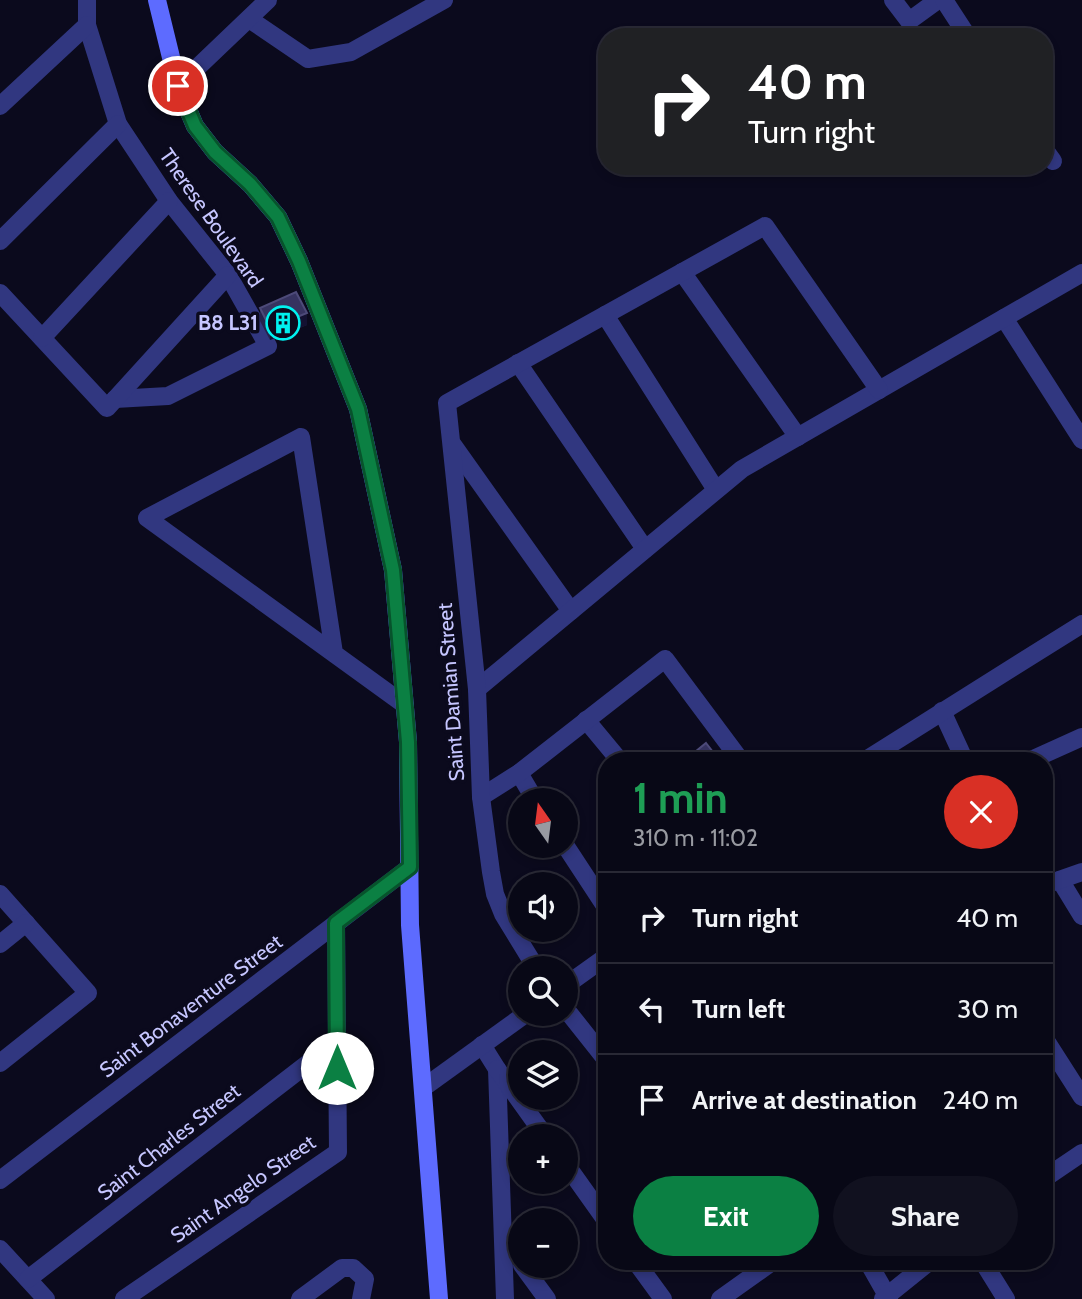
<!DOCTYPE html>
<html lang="en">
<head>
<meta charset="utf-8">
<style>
  body { margin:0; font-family:Cabin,sans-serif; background:#11111f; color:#f1f3f6; height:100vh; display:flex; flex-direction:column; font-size:26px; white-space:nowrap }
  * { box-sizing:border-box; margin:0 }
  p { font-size:23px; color:#989aa1 }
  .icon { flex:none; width:38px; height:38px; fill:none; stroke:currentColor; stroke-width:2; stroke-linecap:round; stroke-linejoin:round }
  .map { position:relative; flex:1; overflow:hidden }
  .details { position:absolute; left:598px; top:752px; width:455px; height:518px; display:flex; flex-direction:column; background:#080816; border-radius:28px; box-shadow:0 4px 10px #0003,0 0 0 2px #292935 }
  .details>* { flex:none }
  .top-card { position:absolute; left:598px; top:28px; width:455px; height:147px; border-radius:28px; box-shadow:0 4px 10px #0003,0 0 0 2px #292935; background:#202124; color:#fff; overflow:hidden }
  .needle { width:46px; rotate:346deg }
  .controls { position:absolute; left:508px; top:788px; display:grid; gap:14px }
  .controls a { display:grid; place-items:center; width:70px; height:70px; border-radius:50%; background:#080816; box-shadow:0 4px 10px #0003,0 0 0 2px #292935; font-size:35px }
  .pin { position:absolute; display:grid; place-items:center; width:60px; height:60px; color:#fff; margin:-30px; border:4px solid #fff; border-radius:50%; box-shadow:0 2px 7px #0007 }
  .me { position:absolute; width:77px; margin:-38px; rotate:0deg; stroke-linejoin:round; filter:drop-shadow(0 0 5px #0008) }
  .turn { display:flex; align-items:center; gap:24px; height:147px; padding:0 35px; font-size:32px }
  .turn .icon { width:91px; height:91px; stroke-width:2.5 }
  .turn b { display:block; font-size:49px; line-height:60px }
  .round { display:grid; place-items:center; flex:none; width:74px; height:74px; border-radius:37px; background:#11111f }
  .overview { display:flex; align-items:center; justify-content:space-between; height:119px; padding:0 35px }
  h1 { font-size:42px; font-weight:700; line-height:52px; color:#1e9e55 }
  .button { display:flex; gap:14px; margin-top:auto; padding:14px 35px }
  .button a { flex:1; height:80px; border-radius:42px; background:#0b8043; color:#fff; font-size:28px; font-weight:700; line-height:80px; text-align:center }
  .button a+a { background:#11111f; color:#f1f3f6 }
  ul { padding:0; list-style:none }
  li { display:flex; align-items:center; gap:21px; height:91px; padding:0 35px; border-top:2px solid #292935 }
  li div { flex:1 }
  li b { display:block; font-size:26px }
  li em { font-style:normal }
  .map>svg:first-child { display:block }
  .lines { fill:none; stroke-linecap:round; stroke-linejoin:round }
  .street { stroke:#313780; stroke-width:18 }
  .secondary { stroke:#5d6bff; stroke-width:18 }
  .wall { fill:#25214c }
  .shaded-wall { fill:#131131 }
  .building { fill:#363360; stroke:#4d4a79; stroke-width:2 }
  .route-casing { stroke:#07532c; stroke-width:18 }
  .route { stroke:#0b8043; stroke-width:12 }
  .labels { text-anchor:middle; stroke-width:7; stroke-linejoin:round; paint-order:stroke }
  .street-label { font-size:21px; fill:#c6c6ff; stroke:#0b0a1d }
  .poi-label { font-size:21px; font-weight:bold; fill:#c6c6ff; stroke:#0b0a1d; text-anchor:end }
</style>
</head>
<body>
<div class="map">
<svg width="1082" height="1299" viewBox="0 0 1082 1299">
  <rect width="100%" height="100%" fill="#0b0a1d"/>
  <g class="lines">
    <g class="street">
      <path d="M87 0V25L118 124 169 201 228 275 268 346 168 396 115 399"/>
      <path d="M893 0 909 21 938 0"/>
      <path d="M944 0 968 37"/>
      <path d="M249 19 308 59 351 52 444 0"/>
      <path d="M178 86 268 0"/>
      <path d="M0 106 87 25"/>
      <path d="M1045 150 1053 161"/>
      <path d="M0 241 118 124"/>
      <path d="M682 272 798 437"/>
      <path d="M0 293 107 408 228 275"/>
      <path d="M605 315 716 490"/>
      <path d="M1004 318 1082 440"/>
      <path d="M42 338 169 201"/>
      <path d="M518 363 645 549"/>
      <path d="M453 445 571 611"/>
      <path d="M334 653 301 437 147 518 405 705"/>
      <path d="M477 689 742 469 1082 273"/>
      <path d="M942 711 965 761"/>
      <path d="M586 720 620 761"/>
      <path d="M864 761 1082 624"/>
      <path d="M1029 761 1082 737"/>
      <path d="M519 773 535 800"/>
      <path d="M481 797 519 773 665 659 741 761"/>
      <path d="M565 845 607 909"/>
      <path d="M1060 880 1082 916"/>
      <path d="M1045 885 1082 872"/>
      <path d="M0 894 88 993 0 1063"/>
      <path d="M0 944 26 923"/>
      <path d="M536 968 503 914 495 894 491 872 481 797 477 689 447 403 765 226 879 390"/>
      <path d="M565 986 607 956"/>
      <path d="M565 1008 607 1061"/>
      <path d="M1045 1039 1082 1097"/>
      <path d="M482 1045 497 1069 505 1299"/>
      <path d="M497 1069 545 1136"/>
      <path d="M423 1088 527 1013"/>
      <path d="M565 1163 607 1222"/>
      <path d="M1045 1178 1082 1153"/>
      <path d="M0 1180 410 867"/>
      <path d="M0 1249 46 1299"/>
      <path d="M636 1262 663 1299"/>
      <path d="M868 1262 889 1299"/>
      <path d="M983 1262 1006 1299"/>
      <path d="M522 1265 547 1299"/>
      <path d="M28 1279 337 1041"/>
      <path d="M124 1299 338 1152 336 923"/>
      <path d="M300 1299 342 1268H353L365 1279 361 1299"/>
      <path d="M720 1299 772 1262"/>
      <path d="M883 1299 929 1262"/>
    </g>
    <path class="secondary" d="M157 0 178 86 195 126 215 152 250 184 278 217 299 261 358 409 393 570 408 742 410 925 439 1299"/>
  </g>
  <path class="wall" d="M260 308 307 325 270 340 260 321Z"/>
  <path class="shaded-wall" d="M307 313V325L270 340V328Z"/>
  <g class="building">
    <path d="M296 292 307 313 270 328 260 308Z"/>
    <path d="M706 743 720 761H684Z"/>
  </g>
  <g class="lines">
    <defs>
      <path id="route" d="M178 86 195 126 215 152 250 184 278 217 299 261 358 409 393 570 408 742 410 867 336 923 337 1068"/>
    </defs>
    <use href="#route" class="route-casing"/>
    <use href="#route" class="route"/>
  </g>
  <defs>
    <symbol id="building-ring" viewBox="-11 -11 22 22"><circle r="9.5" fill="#0b0a1d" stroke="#00f1ef" stroke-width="1.5"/><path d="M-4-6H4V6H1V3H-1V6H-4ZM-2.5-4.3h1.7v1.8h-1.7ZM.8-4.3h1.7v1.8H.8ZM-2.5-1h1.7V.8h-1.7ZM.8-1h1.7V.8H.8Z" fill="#00f1ef"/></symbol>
  </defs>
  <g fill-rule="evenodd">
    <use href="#building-ring" x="264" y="304" width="38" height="38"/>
  </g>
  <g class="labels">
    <g class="street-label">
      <text transform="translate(211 218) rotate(55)" y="7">Therese Boulevard</text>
      <text transform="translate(451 692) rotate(-94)" y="7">Saint Damian Street</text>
      <text transform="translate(191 1006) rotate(-37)" y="7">Saint Bonaventure Street</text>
      <text transform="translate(169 1142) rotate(-38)" y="7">Saint Charles Street</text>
      <text transform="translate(243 1189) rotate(-35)" y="7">Saint Angelo Street</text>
    </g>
    <g class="poi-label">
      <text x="258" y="330">B8 L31</text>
    </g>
  </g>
</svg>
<div class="controls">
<a><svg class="needle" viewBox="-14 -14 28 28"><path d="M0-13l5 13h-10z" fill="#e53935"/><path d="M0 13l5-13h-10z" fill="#989aa1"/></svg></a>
<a><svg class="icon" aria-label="sound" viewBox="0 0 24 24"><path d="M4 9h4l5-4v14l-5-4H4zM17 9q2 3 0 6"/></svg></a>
<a><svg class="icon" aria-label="search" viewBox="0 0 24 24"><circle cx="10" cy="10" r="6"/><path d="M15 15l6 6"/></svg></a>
<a><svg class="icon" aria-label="layers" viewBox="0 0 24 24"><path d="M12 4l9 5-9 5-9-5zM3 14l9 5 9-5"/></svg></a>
<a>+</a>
<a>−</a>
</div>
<div class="pin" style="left:178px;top:86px;background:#d93025"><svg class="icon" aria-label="arrive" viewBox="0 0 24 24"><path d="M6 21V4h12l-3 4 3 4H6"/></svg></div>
<svg class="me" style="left:337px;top:1068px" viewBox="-20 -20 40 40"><circle r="19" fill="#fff"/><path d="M0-13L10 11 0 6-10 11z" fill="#0b8043"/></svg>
<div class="top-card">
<div class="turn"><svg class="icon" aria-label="right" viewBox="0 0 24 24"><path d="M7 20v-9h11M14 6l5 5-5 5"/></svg><div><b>40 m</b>Turn right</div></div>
</div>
<section class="details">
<div class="overview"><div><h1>1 min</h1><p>310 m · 11:02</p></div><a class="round" style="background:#d93025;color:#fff"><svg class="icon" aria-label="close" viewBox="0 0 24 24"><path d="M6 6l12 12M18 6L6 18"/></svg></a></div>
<ul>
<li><svg class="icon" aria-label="right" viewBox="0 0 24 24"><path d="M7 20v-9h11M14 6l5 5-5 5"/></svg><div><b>Turn right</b></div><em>40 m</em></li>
<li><svg class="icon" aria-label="left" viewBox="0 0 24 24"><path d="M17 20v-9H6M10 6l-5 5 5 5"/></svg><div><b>Turn left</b></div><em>30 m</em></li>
<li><svg class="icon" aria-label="arrive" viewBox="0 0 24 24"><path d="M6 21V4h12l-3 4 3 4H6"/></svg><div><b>Arrive at destination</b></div><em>240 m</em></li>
</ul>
<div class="button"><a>Exit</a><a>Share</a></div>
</section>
</div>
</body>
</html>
